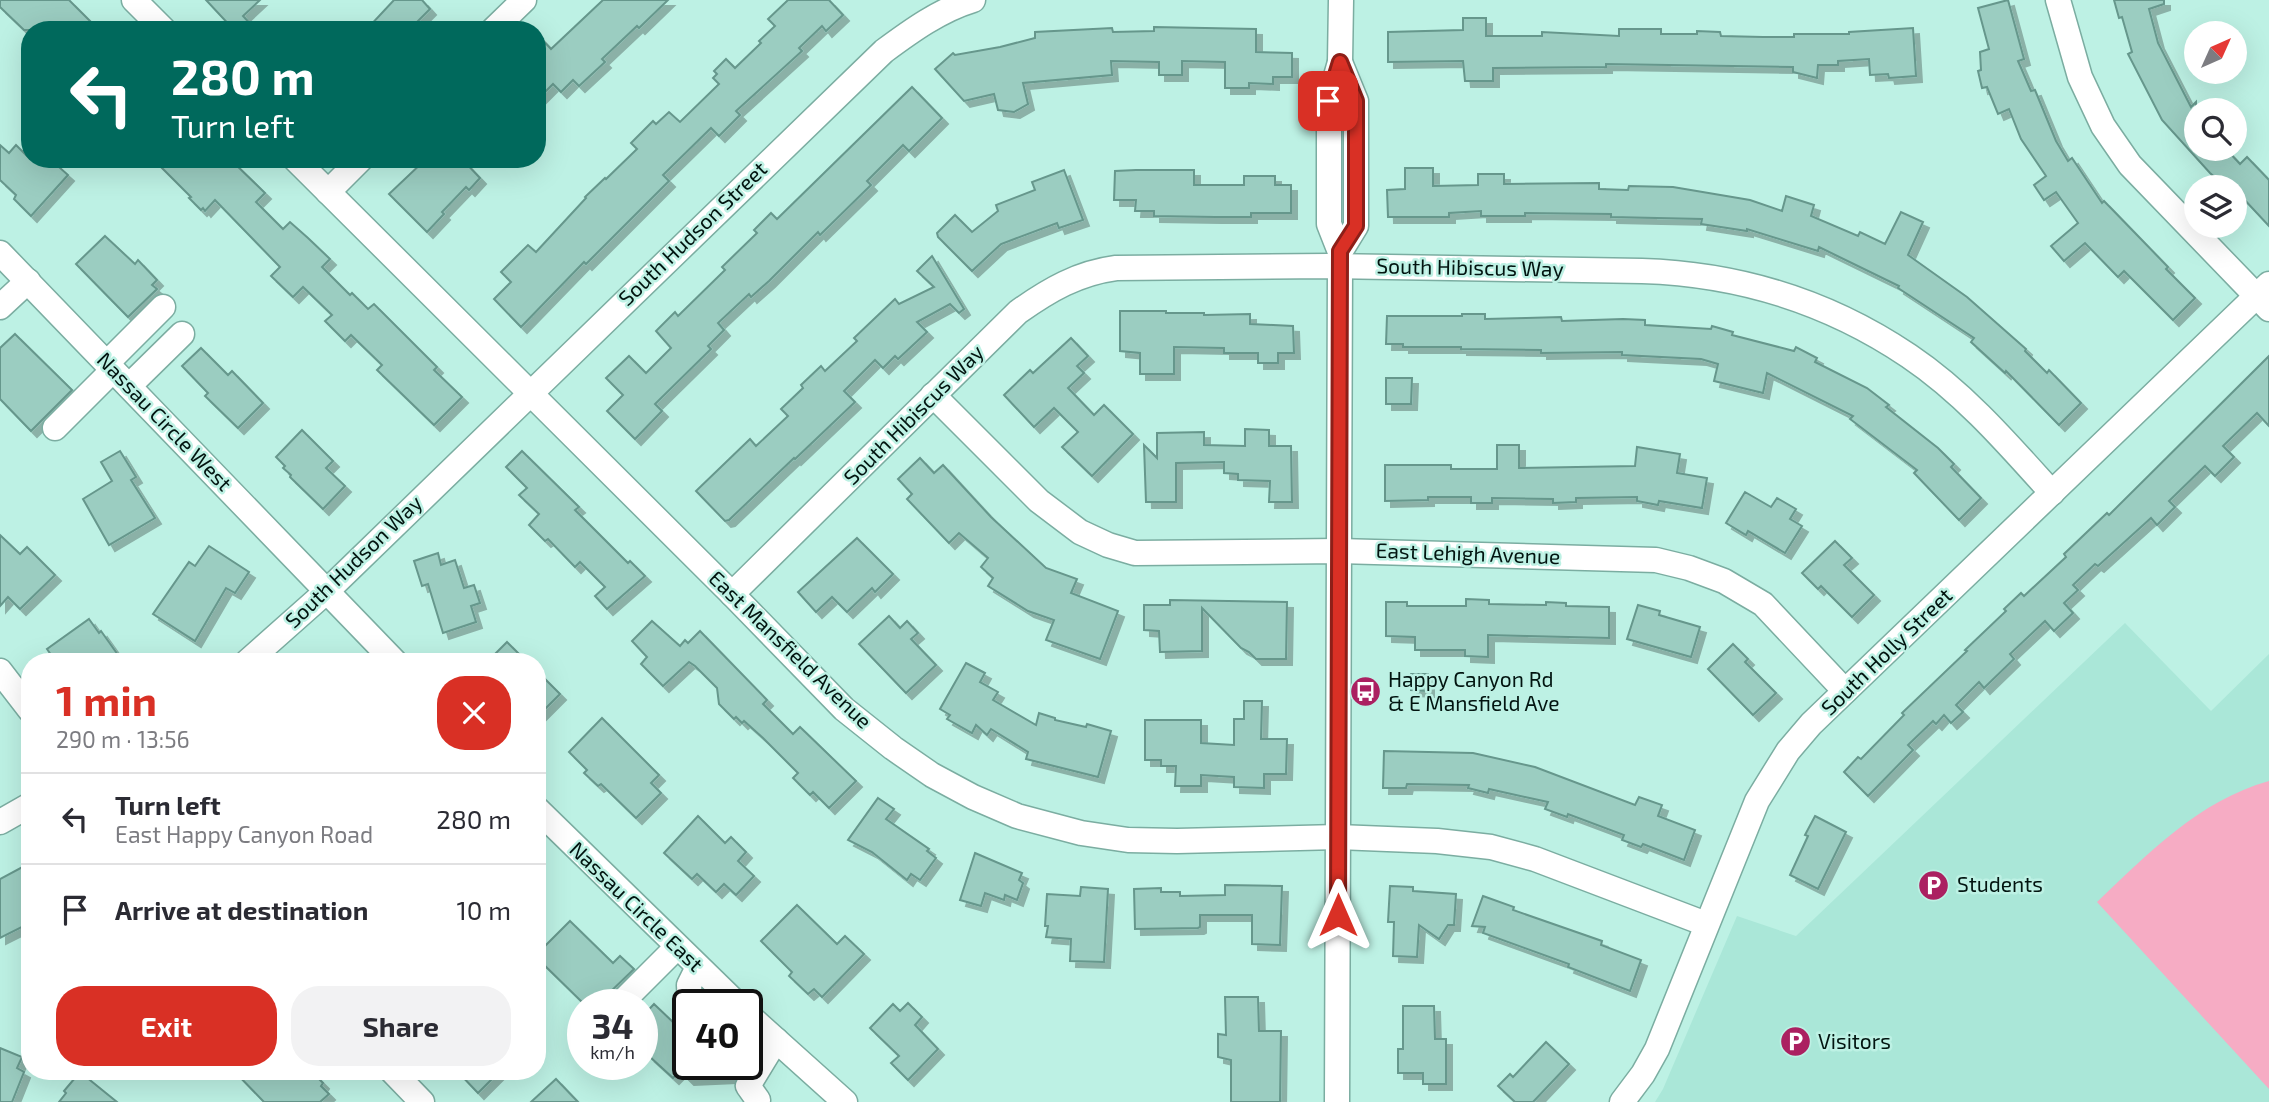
<!DOCTYPE html>
<html lang="en">
<head>
<meta charset="utf-8">
<style>
  body { margin:0; font-family:"Exo 2",sans-serif; background:#f2f2f3; color:#2b2b33; height:100vh; display:flex; flex-direction:column; font-size:26px; white-space:nowrap }
  * { box-sizing:border-box; margin:0 }
  p { font-size:23px; color:#7c7c81 }
  .icon { flex:none; width:38px; height:38px; fill:none; stroke:currentColor; stroke-width:2; stroke-linecap:round; stroke-linejoin:round }
  .map { position:relative; flex:1; overflow:hidden }
  .drawer { position:absolute; left:21px; top:653px; width:525px; height:427px; display:flex; flex-direction:column; background:#fff; border-radius:28px; box-shadow:0 7px 28px #0002 }
  .drawer>* { flex:none }
  .banner { position:absolute; left:21px; top:21px; width:525px; height:147px; border-radius:28px; box-shadow:0 7px 28px #0002; background:#00695c; color:#fff; overflow:hidden }
  .needle { width:46px; rotate:45deg }
  .fabs { position:absolute; left:2184px; top:21px; display:grid; gap:14px }
  .fabs a { display:grid; place-items:center; width:63px; height:63px; border-radius:50%; background:#fff; box-shadow:0 7px 28px #0002; font-size:35px }
  .speed { position:absolute; left:567px; top:989px; display:flex; gap:14px; font-size:35px; font-weight:700; text-align:center }
  .speed>* { display:grid; place-content:center; width:91px; height:91px; border-radius:50%; background:#fff; box-shadow:0 7px 28px #0002; line-height:1 }
  .speed small { font-size:18px; font-weight:400 }
  .speed .limit { border:4px solid #111; border-radius:10px; background:#fff; color:#111 }
  .pin { position:absolute; display:grid; place-items:center; width:60px; height:60px; color:#fff; margin:-30px; border-radius:14px; box-shadow:0 4px 10px #0006 }
  .me { position:absolute; width:77px; margin:-38px; rotate:0deg; stroke-linejoin:round; filter:drop-shadow(0 0 5px #0008) }
  .turn { display:flex; align-items:center; gap:24px; height:147px; padding:0 35px; font-size:32px }
  .turn .icon { width:91px; height:91px; stroke-width:2.5 }
  .turn b { display:block; font-size:49px; line-height:60px }
  .round { display:grid; place-items:center; flex:none; width:74px; height:74px; border-radius:28px; background:#f2f2f3 }
  .headline { display:flex; align-items:center; justify-content:space-between; height:119px; padding:0 35px }
  h1 { font-size:42px; font-weight:700; line-height:52px; color:#d93025 }
  .button { display:flex; gap:14px; margin-top:auto; padding:14px 35px }
  .button a { flex:1; height:80px; border-radius:28px; background:#d93025; color:#fff; font-size:28px; font-weight:700; line-height:80px; text-align:center }
  .button a+a { background:#f2f2f3; color:#2b2b33 }
  ul { padding:0; list-style:none }
  li { display:flex; align-items:center; gap:21px; height:91px; padding:0 35px; border-top:2px solid #e1e1e2 }
  li div { flex:1 }
  li b { display:block; font-size:26px }
  li em { font-style:normal }
  .map>svg:first-child { display:block }
  .built { fill:#aae7d8 }
  .green { fill:#f6acc4 }
  .building { fill:#9bcdc1; stroke:#66978c; stroke-width:2; filter:url(#shadow) }
  .lines { fill:none; stroke-linecap:round; stroke-linejoin:round }
  .minor-casing { stroke:#7bada1; stroke-width:27 }
  .minor { stroke:#fff; stroke-width:24 }
  .route-casing { stroke:#8d1f18; stroke-width:18 }
  .route { stroke:#d93025; stroke-width:12 }
  .labels { text-anchor:middle; stroke-width:5; stroke-linejoin:round; paint-order:stroke }
  .street-label { font-size:21px; fill:#021410; stroke:#bdf1e4 }
  .poi-label { font-size:21px; fill:#021410; stroke:#bdf1e4; text-anchor:start }
</style>
</head>
<body>
<div class="map">
<svg width="2269" height="1102" viewBox="0 0 2269 1102">
  <defs>
    <filter id="shadow"><feDropShadow dx="6" dy="6" stdDeviation="0" flood-color="#0004"/></filter>
  </defs>
  <rect width="100%" height="100%" fill="#bdf1e4"/>
  <path class="built" d="M2125 623 2211 711 2269 654V1102H1655L1663 1089 1737 916 1796 936Z"/>
  <path class="green" d="M2269 781V1089L2097 902C2149 853 2198 801 2269 781Z"/>
  <g class="building">
    <path d="M0 0H69L99 30H24L0 7Z"/>
    <path d="M206 0H260L243 16 256 30H234Z"/>
    <path d="M394 0H422L430 9 409 30H366Z"/>
    <path d="M603 0H668L639 28 637 26 602 59 605 62 579 86 573 80 561 92 553 84 537 100V34L551 49Z"/>
    <path d="M788 0H829L843 15 826 31 822 26 799 48 802 51 736 111 740 115 719 136 711 128 663 175 669 181 586 264 584 262 521 327 494 299 511 282 501 272 528 245 536 252 586 198 585 197 605 178 606 179 637 149 631 143 653 121 656 124 669 112 680 122 719 84 713 78 717 74 714 71 726 59 735 68 761 43 759 41 775 26 768 19Z"/>
    <path d="M2008 0 2024 59 2018 61 2031 91 2035 90 2056 141 2068 161 2072 158 2102 203 2104 201 2168 267 2166 269 2195 298 2173 320 2124 271 2118 277 2085 243 2064 261 2051 246 2078 223 2056 192 2044 200 2034 185 2046 176 2021 139 2009 109 1998 114 1987 87 1982 88 1978 71 1981 70 1980 52 1989 49 1978 8Z"/>
    <path d="M2114 0H2164V4L2149 9 2158 43 2191 107 2196 102V149H2226L2240 164 2247 157 2269 180V226L2241 196 2238 199 2235 196V187H2226L2210 173 2162 120 2128 54 2132 52 2122 17 2119 18Z"/>
    <path d="M1463 18H1486V36H1542V32L1619 36V29H1661V34H1697V31L1720 32 1721 36 1763 37H1794V34H1849V32L1913 28 1916 76 1889 78 1888 74 1870 75 1869 59 1838 61V65H1818L1817 78 1793 72V67L1606 64V67L1493 68V81H1465L1463 61 1388 62V32L1463 30Z"/>
    <path d="M1154 27 1256 29V52L1292 53V77H1273V84L1249 83V88H1225V62L1182 61V75H1159V62L1111 61 1112 75 1023 83 1028 104 1014 112 998 110 994 94 964 101 935 69 953 53 955 55 1000 47 1035 38V32L1112 28 1113 32 1154 31Z"/>
    <path d="M912 87 942 118 909 151 903 145 867 181 871 185 820 235 818 232 769 281 751 297 749 294 718 323 724 330 708 346 711 349 655 404 662 411 635 439 607 411 623 395 606 378 629 356 646 373 671 348 656 331 675 312 678 316 725 270 722 267 757 233 754 230 771 213 777 219Z"/>
    <path d="M0 145 9 153 16 145 30 159H50L68 175 31 216 14 199 16 195 0 180Z"/>
    <path d="M153 159H230L265 193 256 202 283 229 290 222 308 238 330 259 322 267 350 295 352 293 368 309 374 304 437 367 434 370 462 397 434 425 377 370 382 365 351 335 345 341 325 321 332 315 303 287 293 297 271 276 280 267 215 200 205 211 203 208 201 210 189 198 191 197Z"/>
    <path d="M426 159H462L480 178 469 190 466 187 442 212 444 214 427 232 389 194Z"/>
    <path d="M1405 168H1433V186L1478 185V174H1504V184L1599 183V189L1628 190 1629 186 1673 187 1750 200 1782 211 1786 196 1814 205 1811 216 1858 236 1860 232 1885 244 1901 212 1923 222 1908 255 1967 297 2026 349 2025 351 2047 373 2049 370 2081 403 2059 425 2006 371 2005 373 1971 342 1974 338 1898 288 1899 286 1819 247 1818 251 1747 229V231L1701 224 1702 219 1611 217V214L1525 213V216H1481V211L1449 213V217H1388L1387 190 1405 189Z"/>
    <path d="M1064 170 1083 220 1059 228 1057 223 1001 244 972 271 938 237 937 233 955 215 972 232 998 211 996 205 1035 190 1032 182Z"/>
    <path d="M1136 170H1194V185H1244V176H1275V185H1291V213H1251V217H1215L1154 216V211H1135L1136 200H1114L1115 171Z"/>
    <path d="M105 236 135 264 138 260 157 280 152 285 157 289 128 317 76 264Z"/>
    <path d="M932 256 964 309 959 313 950 304 917 322 927 332 898 359 895 356 883 368 875 360 844 391 855 402 795 459 794 458 729 520 725 521 696 491 750 439 756 446 788 416 781 409 803 388 801 385 821 366 825 371 857 341 854 338 895 299 899 304 934 287 917 271Z"/>
    <path d="M1120 311H1166V313H1204V315L1250 314V324L1293 326 1294 353H1278V363H1258V353H1224V348L1174 347V374H1140V353L1120 351Z"/>
    <path d="M1462 314H1485V319L1561 317 1562 321 1623 319 1645 320V325L1711 329 1712 326 1733 332 1732 335 1794 351 1796 347 1817 358 1815 362 1867 388 1889 405 1886 407 1938 448 1954 464 1951 467 1981 498 1959 520 1914 473 1917 470 1850 419 1853 416 1767 373 1763 393 1714 381 1718 364 1701 359 1622 355V352L1541 353V350L1461 349V347H1403V344H1386L1387 316H1462Z"/>
    <path d="M15 334 72 390 31 431 0 399V348Z"/>
    <path d="M1071 338 1088 356 1077 366 1084 373 1068 388 1094 415 1104 405 1133 434 1092 476 1062 447 1078 432 1054 408 1034 427 1004 395 1030 370 1033 373Z"/>
    <path d="M201 348 228 375 232 371 263 403 238 428 205 396 208 393 182 366Z"/>
    <path d="M2269 356V426L2257 413 2223 446 2234 457 2215 476 2205 466 2169 501 2175 507 2157 525 2151 518 2098 566 2095 564 2073 585 2078 590 2064 603 2073 613 2054 631 2045 621 2010 654 2014 659 1984 688 1979 682 1956 705 1963 712 1951 723 1944 715 1936 724 1933 721 1908 745 1913 750 1868 796 1844 772 1858 757 1861 759 1904 715 1902 713 1967 651 1965 650 2006 611 2004 609 2021 593 2024 596 2066 557 2064 554 2107 513 2109 515Z"/>
    <path d="M1386 378H1412L1411 404H1386Z"/>
    <path d="M1245 429 1269 430V446H1291L1292 502H1269L1270 481 1238 480V474L1224 473V462L1176 463V502H1146L1144 445 1157 458V433L1204 432V445L1245 446Z"/>
    <path d="M302 430 333 461 326 468 345 486 323 509 290 477 291 475 283 468 285 466 276 457Z"/>
    <path d="M1497 445H1519V468L1635 466 1637 447 1680 454 1677 473 1707 478 1702 508 1659 501 1658 505 1637 501V497L1576 498V502L1553 503V499L1492 498V503H1471V497H1428V500L1385 501V465H1451V469H1497Z"/>
    <path d="M120 451 136 477 131 480 155 518 109 545 83 499 112 481 101 462Z"/>
    <path d="M522 451 579 507 575 510 628 563 630 561 645 576 607 609 595 596 605 587 580 562 575 567 548 539 545 541 529 525 539 514 519 495 527 488 506 467Z"/>
    <path d="M920 458 934 473 943 465 991 517 1046 568 1077 579 1071 593 1118 611 1100 659 1046 640 1054 620 1028 611 988 586 993 578 981 567 988 558 959 533 949 543 907 499 912 494 898 479Z"/>
    <path d="M1745 492 1771 507 1777 498 1796 509 1790 519 1802 526 1785 553 1748 531 1746 535 1726 523Z"/>
    <path d="M0 535 20 554 27 547 55 575 20 609 8 597 0 606Z"/>
    <path d="M857 538 893 574 875 592 872 588 847 612 832 597 816 612 798 592Z"/>
    <path d="M1835 541 1852 558 1844 565 1874 595 1852 617 1821 586 1818 589 1802 573Z"/>
    <path d="M209 546 249 572 235 593 226 588 195 641 153 614 189 562 195 566Z"/>
    <path d="M438 553 441 565 455 560 464 588 474 585 480 603 471 606 476 622 443 633 428 584 422 586 414 561Z"/>
    <path d="M1466 599 1489 600V604L1546 605V602L1566 603V606L1609 607V638L1488 635V657L1465 656V650H1415V637L1386 636V602H1407V606H1466Z"/>
    <path d="M1170 600 1287 602 1286 659H1256L1249 652 1241 648 1202 608V651L1160 652 1159 631 1144 630V605H1170Z"/>
    <path d="M1638 605 1660 611 1659 615 1700 627 1691 657 1627 639Z"/>
    <path d="M889 616 900 628 907 621 918 633 911 639 936 665 906 693 859 644Z"/>
    <path d="M89 619 99 633 101 631 123 662H56L47 649Z"/>
    <path d="M652 621 680 646 685 640 688 643 700 631 767 700 763 704 793 734 800 727 856 781 829 808 813 792 810 795 793 778 798 773 763 738 744 721 742 723 736 717 734 719 719 704 717 688 695 666 689 662 663 686 641 664 647 657 632 641Z"/>
    <path d="M507 642 527 662H487Z"/>
    <path d="M1733 644 1748 659 1745 662 1776 693 1753 715 1708 669Z"/>
    <path d="M966 663 985 673 980 682 998 692 993 700 1036 725 1039 713 1055 718V720L1086 727 1087 724 1111 731 1098 777 1026 759 1028 752 991 729 987 735 976 725 972 733 947 719 950 715 940 709Z"/>
    <path d="M537 671 560 694 537 717Z"/>
    <path d="M1411 674H1428V691L1411 690Z"/>
    <path d="M1244 701H1262L1261 739H1287L1286 774H1264V788L1234 787V777L1201 775V786H1175L1176 766H1161V760H1145V720H1201V743L1234 745V719H1244Z"/>
    <path d="M602 718 659 775 651 783 661 793 636 818 601 784 598 786 584 773 587 770 569 752Z"/>
    <path d="M1384 751 1473 753 1535 767 1635 805 1639 797 1662 805 1658 816 1695 830 1684 860 1643 844 1641 847 1622 840 1624 835 1568 814 1567 817 1545 809 1548 802 1489 789 1488 793 1468 788 1469 785 1407 784 1406 788H1383Z"/>
    <path d="M878 798 894 809 886 819 929 849 927 851 936 858 920 880 911 874 907 880 872 852 848 840Z"/>
    <path d="M698 816 725 843 731 837 746 852 738 861 754 876 736 895 724 884 716 892 697 874 692 879 664 853Z"/>
    <path d="M1815 816 1846 832 1818 889 1790 875 1808 836 1805 835Z"/>
    <path d="M975 853 1022 873 1019 880 1023 883 1017 900 1005 895 1004 900 985 893 981 906 960 900Z"/>
    <path d="M30 863V923L0 938V879Z"/>
    <path d="M1225 885 1282 886 1280 945 1252 944V915H1200V927L1198 928 1135 929 1134 889 1161 888V892H1180V896L1225 895Z"/>
    <path d="M1390 886 1413 887V891L1456 894 1454 925H1448L1439 939 1419 925 1417 957 1393 956 1394 922H1388Z"/>
    <path d="M1081 887 1108 889 1104 962 1070 961 1071 939 1046 937 1048 926H1045L1047 894 1080 896Z"/>
    <path d="M1483 896 1514 907 1513 910 1602 941 1601 945 1641 960 1630 991 1568 967 1569 964 1483 933 1485 927 1472 926Z"/>
    <path d="M797 905 837 944 845 936 864 954 822 997 814 989 808 994 789 976 792 972 761 941Z"/>
    <path d="M570 921 613 963 620 956 634 969 609 993 603 1004H584L537 958V954Z"/>
    <path d="M1225 997H1258L1259 1031H1281L1280 1102H1231V1060L1218 1057V1034L1226 1035Z"/>
    <path d="M908 1003 922 1017 915 1025 938 1049 908 1080 891 1063 899 1056 870 1028 893 1004 900 1011Z"/>
    <path d="M654 1004 675 1024 677 1022 688 1032 687 1064H729L730 1077 688 1079 680 1071 673 1078 649 1056 652 1054 642 1045V1017Z"/>
    <path d="M1403 1006H1434L1435 1039H1446V1084H1423V1073H1398V1049H1403Z"/>
    <path d="M1546 1042 1569 1064 1533 1102H1515L1498 1086 1510 1074 1513 1077Z"/>
    <path d="M0 1048 22 1057 17 1068 24 1072 12 1102H0Z"/>
    <path d="M234 1071H311L323 1083 321 1086 329 1094 320 1102H264Z"/>
    <path d="M457 1071H500L478 1093Z"/>
    <path d="M80 1072 117 1102H59L66 1093 64 1091Z"/>
    <path d="M556 1079 578 1102H531Z"/>
  </g>
  <g class="lines">
    <defs>
      <g id="minor">
        <path d="M134 0 164 30"/>
        <path d="M2058 0 2080 77 2103 126 2130 165 2269 309"/>
        <path d="M493 30 524 0"/>
        <path d="M295 159 732 594 844 709 893 748 932 775 973 797 1017 816 1081 833 1128 840 1177 841 1338 837 1437 841 1491 847 1535 859 1706 924"/>
        <path d="M328 192 361 159"/>
        <path d="M1340 252 1356 226V101L1340 62"/>
        <path d="M0 253 395 662"/>
        <path d="M0 307 28 281"/>
        <path d="M107 363 163 307"/>
        <path d="M129 386 182 334"/>
        <path d="M933 395 1039 501 1080 532 1108 545 1135 553 1339 551 1656 560 1689 568 1724 581 1763 604 1845 691"/>
        <path d="M55 428 113 370"/>
        <path d="M732 594 1018 312C1049 290 1078 273 1116 268L1329 266 1642 271C1738 274 1829 302 1909 356 1964 393 2008 444 2052 493"/>
        <path d="M247 662 327 591 884 51C911 31 940 10 973 0"/>
        <path d="M0 671 30 710"/>
        <path d="M537 809 737 1004"/>
        <path d="M0 822 30 805"/>
        <path d="M620 1004 677 947"/>
        <path d="M690 1004 689 985 698 967"/>
        <path d="M747 1014 845 1102"/>
        <path d="M392 1071 422 1102"/>
        <path d="M758 1100 748 1086 776 1040"/>
        <path d="M1337 1102 1340 266V252L1329 224V101L1340 62 1341 0"/>
        <path d="M1622 1102 1643 1074 1657 1049 1757 801 1788 751 1811 724 2269 284"/>
      </g>
    </defs>
    <use href="#minor" class="minor-casing"/>
    <use href="#minor" class="minor"/>
  </g>
  <g class="lines">
    <defs>
      <path id="route" d="M1328 101 1340 62 1356 101V226L1340 251 1338 915"/>
    </defs>
    <use href="#route" class="route-casing"/>
    <use href="#route" class="route"/>
  </g>
  <defs>
    <symbol id="bus-disc" viewBox="-11 -11 22 22"><circle r="9.5" fill="#ab2061" stroke="#bdf1e4"/><path d="M-5-6H5V4H4V6H2V4H-2V6H-4V4H-5ZM-3.5-4V0h7V-4ZM-3.5 1.2v1.5H-2V1.2ZM2 1.2v1.5H3.5V1.2Z" fill="#fff"/></symbol>
    <symbol id="parking-disc" viewBox="-11 -11 22 22"><circle r="9.5" fill="#ab2061" stroke="#bdf1e4"/><path d="M-3.5-5.5H1a3.5 3.5 0 0 1 0 7H-1V5.5H-3.5ZM-1-3.4V-.6H.8a1.4 1.4 0 0 0 0-2.8Z" fill="#fff"/></symbol>
  </defs>
  <g fill-rule="evenodd">
    <use href="#bus-disc" x="1348" y="674" width="35" height="35"/>
    <use href="#parking-disc" x="1916" y="868" width="35" height="35"/>
    <use href="#parking-disc" x="1778" y="1024" width="35" height="35"/>
  </g>
  <g class="labels">
    <g class="street-label">
      <text transform="translate(693 234) rotate(-44)" y="7">South Hudson Street</text>
      <text transform="translate(1470 268) rotate(1)" y="7">South Hibiscus Way</text>
      <text transform="translate(914 415) rotate(-45)" y="7">South Hibiscus Way</text>
      <text transform="translate(164 422) rotate(46)" y="7">Nassau Circle West</text>
      <text transform="translate(1468 554) rotate(2)" y="7">East Lehigh Avenue</text>
      <text transform="translate(354 562) rotate(-44)" y="7">South Hudson Way</text>
      <text transform="translate(790 650) rotate(44)" y="7">East Mansfield Avenue</text>
      <text transform="translate(1887 652) rotate(-44)" y="7">South Holly Street</text>
      <text transform="translate(636 907) rotate(44)" y="7">Nassau Circle East</text>
    </g>
    <g class="poi-label">
      <text x="1388" y="687">Happy Canyon Rd<tspan x="1388" dy="24">&amp; E Mansfield Ave</tspan></text>
      <text x="1957" y="892">Students</text>
      <text x="1818" y="1049">Visitors</text>
    </g>
  </g>
</svg>
<div class="fabs">
<a><svg class="needle" viewBox="-14 -14 28 28"><path d="M0-13l5 13h-10z" fill="#e53935"/><path d="M0 13l5-13h-10z" fill="#7c7c81"/></svg></a>
<a><svg class="icon" aria-label="search" viewBox="0 0 24 24"><circle cx="10" cy="10" r="6"/><path d="M15 15l6 6"/></svg></a>
<a><svg class="icon" aria-label="layers" viewBox="0 0 24 24"><path d="M12 4l9 5-9 5-9-5zM3 14l9 5 9-5"/></svg></a>
</div>
<div class="speed"><div>34<small>km/h</small></div><div class="limit">40</div></div>
<div class="pin" style="left:1328px;top:101px;background:#d93025"><svg class="icon" aria-label="arrive" viewBox="0 0 24 24"><path d="M6 21V4h12l-3 4 3 4H6"/></svg></div>
<svg class="me" style="left:1338px;top:915px" viewBox="-20 -20 40 40"><path d="M0-17L14 15 0 8-14 15z" fill="#d93025" stroke="#fff" stroke-width="4"/></svg>
<div class="banner">
<div class="turn"><svg class="icon" aria-label="left" viewBox="0 0 24 24"><path d="M17 20v-9H6M10 6l-5 5 5 5"/></svg><div><b>280 m</b>Turn left</div></div>
</div>
<section class="drawer">
<div class="headline"><div><h1>1 min</h1><p>290 m · 13:56</p></div><a class="round" style="background:#d93025;color:#fff"><svg class="icon" aria-label="close" viewBox="0 0 24 24"><path d="M6 6l12 12M18 6L6 18"/></svg></a></div>
<ul>
<li><svg class="icon" aria-label="left" viewBox="0 0 24 24"><path d="M17 20v-9H6M10 6l-5 5 5 5"/></svg><div><b>Turn left</b><p>East Happy Canyon Road</p></div><em>280 m</em></li>
<li><svg class="icon" aria-label="arrive" viewBox="0 0 24 24"><path d="M6 21V4h12l-3 4 3 4H6"/></svg><div><b>Arrive at destination</b></div><em>10 m</em></li>
</ul>
<div class="button"><a>Exit</a><a>Share</a></div>
</section>
</div>
</body>
</html>
